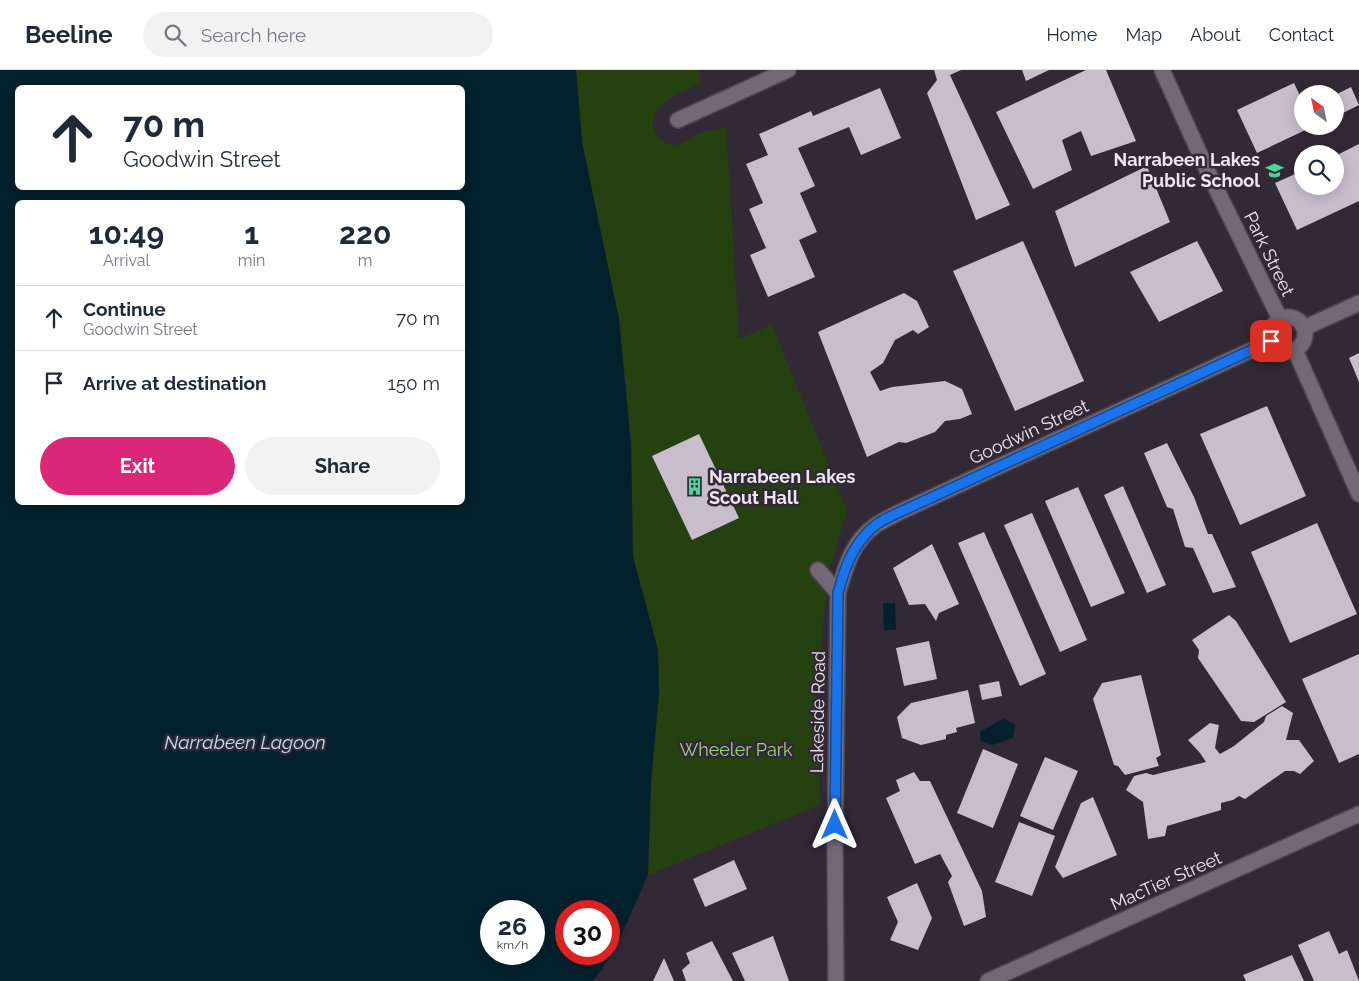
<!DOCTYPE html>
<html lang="en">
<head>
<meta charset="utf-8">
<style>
  body { margin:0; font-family:Raleway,sans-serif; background:#f2f2f3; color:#1f2937; height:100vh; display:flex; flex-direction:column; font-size:19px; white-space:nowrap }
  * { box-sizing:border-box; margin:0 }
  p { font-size:16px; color:#747a83 }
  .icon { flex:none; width:28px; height:28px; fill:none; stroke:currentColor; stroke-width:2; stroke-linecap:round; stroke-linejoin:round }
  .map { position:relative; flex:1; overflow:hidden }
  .drawer { position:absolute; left:15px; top:130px; width:450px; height:305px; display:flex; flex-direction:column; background:#fff; border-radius:8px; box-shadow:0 2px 12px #0003 }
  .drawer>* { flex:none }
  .guide { position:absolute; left:15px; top:15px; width:450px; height:105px; border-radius:8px; box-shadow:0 2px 12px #0003; background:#fff; color:#1f2937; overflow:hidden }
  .needle { width:32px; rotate:327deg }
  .controls { position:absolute; left:1294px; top:15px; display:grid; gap:10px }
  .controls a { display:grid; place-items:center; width:50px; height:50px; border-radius:50%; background:#fff; box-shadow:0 2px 12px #0003; font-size:25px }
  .speed { position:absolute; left:480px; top:830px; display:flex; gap:10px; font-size:25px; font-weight:700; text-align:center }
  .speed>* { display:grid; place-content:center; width:65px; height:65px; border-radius:50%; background:#fff; box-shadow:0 2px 12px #0003; line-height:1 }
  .speed small { font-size:12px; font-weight:400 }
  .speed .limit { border:8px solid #d22; background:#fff; color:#111 }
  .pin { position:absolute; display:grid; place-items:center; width:42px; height:42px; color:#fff; margin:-21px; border-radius:10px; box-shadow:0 2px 8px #0006 }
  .me { position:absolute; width:55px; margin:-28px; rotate:0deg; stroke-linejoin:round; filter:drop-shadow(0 0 4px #0008) }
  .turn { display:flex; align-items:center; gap:18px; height:105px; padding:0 25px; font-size:22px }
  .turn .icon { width:65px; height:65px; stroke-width:2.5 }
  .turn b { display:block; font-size:35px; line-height:42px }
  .eta { display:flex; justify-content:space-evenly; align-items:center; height:85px; text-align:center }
  .eta b { font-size:30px; font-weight:700; line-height:35px }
  .primary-button { display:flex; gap:10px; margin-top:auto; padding:10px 25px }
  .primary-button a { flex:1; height:58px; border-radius:30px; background:#db2777; color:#fff; font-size:20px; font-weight:700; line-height:58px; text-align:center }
  .primary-button a+a { background:#f2f2f3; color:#1f2937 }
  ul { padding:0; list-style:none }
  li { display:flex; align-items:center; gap:15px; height:65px; padding:0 25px; border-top:1px solid #e0e1e3 }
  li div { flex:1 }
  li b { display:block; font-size:19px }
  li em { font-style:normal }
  header { display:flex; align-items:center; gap:30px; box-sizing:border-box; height:70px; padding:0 25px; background:#fff; border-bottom:1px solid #e0e1e3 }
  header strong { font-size:24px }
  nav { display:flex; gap:28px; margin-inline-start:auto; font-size:18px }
  .search { width:350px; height:45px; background:#f2f2f3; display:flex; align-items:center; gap:12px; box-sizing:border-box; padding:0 18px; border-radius:28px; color:#747a83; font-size:19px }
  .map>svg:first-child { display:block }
  .green { fill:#264110 }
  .water { fill:#03212c; fill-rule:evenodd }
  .building { fill:#c8bdcd }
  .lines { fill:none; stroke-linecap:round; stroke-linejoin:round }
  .minor-casing { stroke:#4d454f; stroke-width:18 }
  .minor { stroke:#726877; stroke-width:15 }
  .route-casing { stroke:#114b97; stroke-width:12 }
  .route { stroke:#1a73e8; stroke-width:9 }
  .labels { text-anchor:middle; stroke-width:5; stroke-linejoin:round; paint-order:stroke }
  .poi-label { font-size:18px; font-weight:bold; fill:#ede7ef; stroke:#322936; text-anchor:end }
  .street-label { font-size:18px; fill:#ede7ef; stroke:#322936 }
  .park-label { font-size:18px; fill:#9ed47a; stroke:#322936 }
  .water-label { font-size:19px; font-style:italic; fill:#b7e3f7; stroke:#322936 }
</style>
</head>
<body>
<header>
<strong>Beeline</strong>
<div class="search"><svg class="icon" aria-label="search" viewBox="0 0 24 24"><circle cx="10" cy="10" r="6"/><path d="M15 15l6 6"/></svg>Search here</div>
<nav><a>Home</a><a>Map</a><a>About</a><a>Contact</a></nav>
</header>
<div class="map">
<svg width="1359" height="911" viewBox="0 0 1359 911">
  <rect width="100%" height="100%" fill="#322936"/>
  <path class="green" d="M576 0H699L701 13C683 22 641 36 656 64 660 71 668 75 675 75 685 75 691 66 700 63 708 60 717 59 726 57L739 269 772 255 847 440 828 505 817 619 820 735 648 805 651 712 659 623 658 580 633 487 631 371 619 249 582 72Z"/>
  <g class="water">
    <path d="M0 0H576L582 72 619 249 631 376 633 487 658 580 659 623 651 712 648 805 615 880 593 911H0ZM18 18H462V118H18ZM18 132H462V432H18ZM491 841H534V884H491ZM566 841H609V884H566Z"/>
    <path d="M883 533H895L896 560H884Z"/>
    <path d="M1005 649 1015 655 1013 668 992 675 981 671 980 662 998 651Z"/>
  </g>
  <g class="building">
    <path d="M934 0H961L950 5 1010 135 976 150 927 23 937 10Z"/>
    <path d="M1022 0H1049L1026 11Z"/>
    <path d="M1086 0H1106L1136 71 1091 86 1081 61 1062 70 1072 100 1033 119 996 42Z"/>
    <path d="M1294 13 1302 30V56H1314L1257 83 1237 40Z"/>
    <path d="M1351 17 1359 35 1335 47V25Z"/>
    <path d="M880 18 901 68 861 85 849 57 798 78 815 116 800 123 817 162 799 170 815 207 768 227 750 185 766 178 749 139 763 133 746 94 768 85 759 64 811 41 813 46Z"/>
    <path d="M1359 74V131L1297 160 1275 113 1302 101V116H1335V86Z"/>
    <path d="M1147 96 1170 152 1075 197 1055 141Z"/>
    <path d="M1023 171 1084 311 1015 341 953 201Z"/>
    <path d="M1197 171 1223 221 1159 252 1130 202Z"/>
    <path d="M904 223 917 231 929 257 918 264 913 260 895 270 883 293 870 302 880 321 892 317 945 311 962 319 972 344 960 349 945 351 935 362 906 373 899 372 867 387 818 262Z"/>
    <path d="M1359 283V312L1349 288Z"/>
    <path d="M1267 336 1306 426 1240 455 1200 364Z"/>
    <path d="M699 364 739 448 692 470 652 386Z"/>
    <path d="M1167 373 1194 427 1208 464H1212L1236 517 1213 523 1193 478 1185 477 1173 439 1167 437 1144 383Z"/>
    <path d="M1123 416 1166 515 1147 523 1104 425Z"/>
    <path d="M1078 417 1125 523 1091 537 1045 431Z"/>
    <path d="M1032 443 1087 570 1060 582 1004 455Z"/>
    <path d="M1317 453 1357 544 1290 573 1251 482Z"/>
    <path d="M984 462 1046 604 1020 616 958 473Z"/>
    <path d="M932 474 959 534 939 543 936 551 925 534 909 535 893 498Z"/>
    <path d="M1229 545 1236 551 1286 632 1254 652 1241 651 1198 588 1199 580 1192 570Z"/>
    <path d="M929 571 937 609 904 616 896 578Z"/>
    <path d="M1359 584V684L1339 693 1302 609Z"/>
    <path d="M1141 605 1161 685 1156 688 1159 696 1125 705 1118 696 1114 695 1093 629 1102 613Z"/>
    <path d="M999 611 1002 626 982 630 979 615Z"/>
    <path d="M968 620 975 653 956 658 957 662 946 665V669L921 675 902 668 897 647 911 633Z"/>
    <path d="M1282 636 1293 643 1286 670H1299L1314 691 1300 704 1294 701H1285L1245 729 1239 726 1233 730 1221 733V740L1167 756 1165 766 1148 769 1143 732 1126 720 1134 706 1146 703 1153 705 1206 692 1200 683 1188 670 1210 653 1219 655 1215 678 1220 684 1234 676 1264 652 1266 646Z"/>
    <path d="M983 679 1018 694 993 758 957 743Z"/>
    <path d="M1045 687 1078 701 1053 760 1020 746Z"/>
    <path d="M914 702 920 711H930L982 821 986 847 964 856 948 812 952 806 940 784 915 794 886 728 900 721 896 710Z"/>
    <path d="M1093 727 1117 785 1063 808 1055 797 1081 733Z"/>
    <path d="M1019 752 1055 766 1032 826 995 812Z"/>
    <path d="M734 790 747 819 705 837 693 809Z"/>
    <path d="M917 813 932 848 918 880 890 870 898 852 887 827Z"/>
    <path d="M1329 861 1339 884 1347 880 1359 911H1314L1298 875Z"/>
    <path d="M773 866 789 911H745L732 883Z"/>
    <path d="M712 871 733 911H686L682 900 690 893 686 883Z"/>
    <path d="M1292 885 1304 911H1246L1243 905Z"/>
    <path d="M664 888 674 911H653Z"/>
  </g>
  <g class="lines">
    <defs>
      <g id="minor">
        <path d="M1162 0 1208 102 1280 249"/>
        <path d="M678 50 788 0"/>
        <circle cx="1288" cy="264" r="17"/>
        <path d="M1304 258 1359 233"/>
        <path d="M1295 280 1359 424"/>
        <path d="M818 500 838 523"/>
        <path d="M836 911 835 774 838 523C845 498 853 470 876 455 884 450 892 446 900 442L1271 271"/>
        <path d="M988 911 1359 744"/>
      </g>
    </defs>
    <use href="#minor" class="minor-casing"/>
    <use href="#minor" class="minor"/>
  </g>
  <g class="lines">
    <defs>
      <path id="route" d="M835 755 838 523C845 497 852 476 873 457 880 451 891 446 900 442L1271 271"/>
    </defs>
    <use href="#route" class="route-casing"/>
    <use href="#route" class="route"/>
  </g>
  <defs>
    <symbol id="school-bare" viewBox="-9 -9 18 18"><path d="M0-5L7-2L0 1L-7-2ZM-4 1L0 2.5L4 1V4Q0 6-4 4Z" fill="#4cd49b" stroke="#322936" stroke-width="2.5" paint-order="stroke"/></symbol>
    <symbol id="building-bare" viewBox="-9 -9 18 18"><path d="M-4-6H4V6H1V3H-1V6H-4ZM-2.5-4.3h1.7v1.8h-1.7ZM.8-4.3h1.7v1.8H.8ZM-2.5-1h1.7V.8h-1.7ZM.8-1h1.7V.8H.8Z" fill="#4cd49b" stroke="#322936" stroke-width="2.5" paint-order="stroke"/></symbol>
  </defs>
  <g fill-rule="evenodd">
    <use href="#school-bare" x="1262" y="88" width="25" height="25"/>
    <use href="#building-bare" x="682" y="404" width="25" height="25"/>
  </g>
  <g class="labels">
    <g class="poi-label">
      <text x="1260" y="96">Narrabeen Lakes<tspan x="1260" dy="21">Public School</tspan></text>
      <text x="709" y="413" text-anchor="start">Narrabeen Lakes<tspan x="709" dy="21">Scout Hall</tspan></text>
    </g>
    <g class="street-label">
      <text transform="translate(1269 184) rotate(64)" y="6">Park Street</text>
      <text transform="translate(1029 362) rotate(-25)" y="6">Goodwin Street</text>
      <text transform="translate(818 642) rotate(-89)" y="6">Lakeside Road</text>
      <text transform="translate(1166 811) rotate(-24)" y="6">MacTier Street</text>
    </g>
    <g class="park-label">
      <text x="736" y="686">Wheeler Park</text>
    </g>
    <g class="water-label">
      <text x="245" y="679">Narrabeen Lagoon</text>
    </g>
  </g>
</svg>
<div class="controls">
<a><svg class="needle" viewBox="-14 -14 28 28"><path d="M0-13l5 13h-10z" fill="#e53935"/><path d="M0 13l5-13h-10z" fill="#747a83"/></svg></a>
<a><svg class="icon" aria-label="search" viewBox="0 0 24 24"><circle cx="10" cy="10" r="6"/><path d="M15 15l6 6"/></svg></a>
</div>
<div class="speed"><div>26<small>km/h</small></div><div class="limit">30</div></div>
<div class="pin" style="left:1271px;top:271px;background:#d93025"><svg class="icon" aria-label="arrive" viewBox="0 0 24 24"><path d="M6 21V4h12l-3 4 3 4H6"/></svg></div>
<svg class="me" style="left:835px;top:755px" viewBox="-20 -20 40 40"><path d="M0-17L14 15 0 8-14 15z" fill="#1a73e8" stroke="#fff" stroke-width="4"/></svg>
<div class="guide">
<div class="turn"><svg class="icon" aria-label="ahead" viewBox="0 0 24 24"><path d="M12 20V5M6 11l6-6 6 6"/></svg><div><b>70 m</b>Goodwin Street</div></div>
</div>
<section class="drawer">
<div class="eta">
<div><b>10:49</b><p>Arrival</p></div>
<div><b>1</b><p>min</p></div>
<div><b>220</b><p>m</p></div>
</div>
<ul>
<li><svg class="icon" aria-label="ahead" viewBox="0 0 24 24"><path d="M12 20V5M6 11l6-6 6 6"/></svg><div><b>Continue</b><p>Goodwin Street</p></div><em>70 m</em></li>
<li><svg class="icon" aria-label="arrive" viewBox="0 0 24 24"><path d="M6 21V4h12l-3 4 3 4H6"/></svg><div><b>Arrive at destination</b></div><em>150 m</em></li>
</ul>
<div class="primary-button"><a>Exit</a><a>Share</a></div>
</section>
</div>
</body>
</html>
